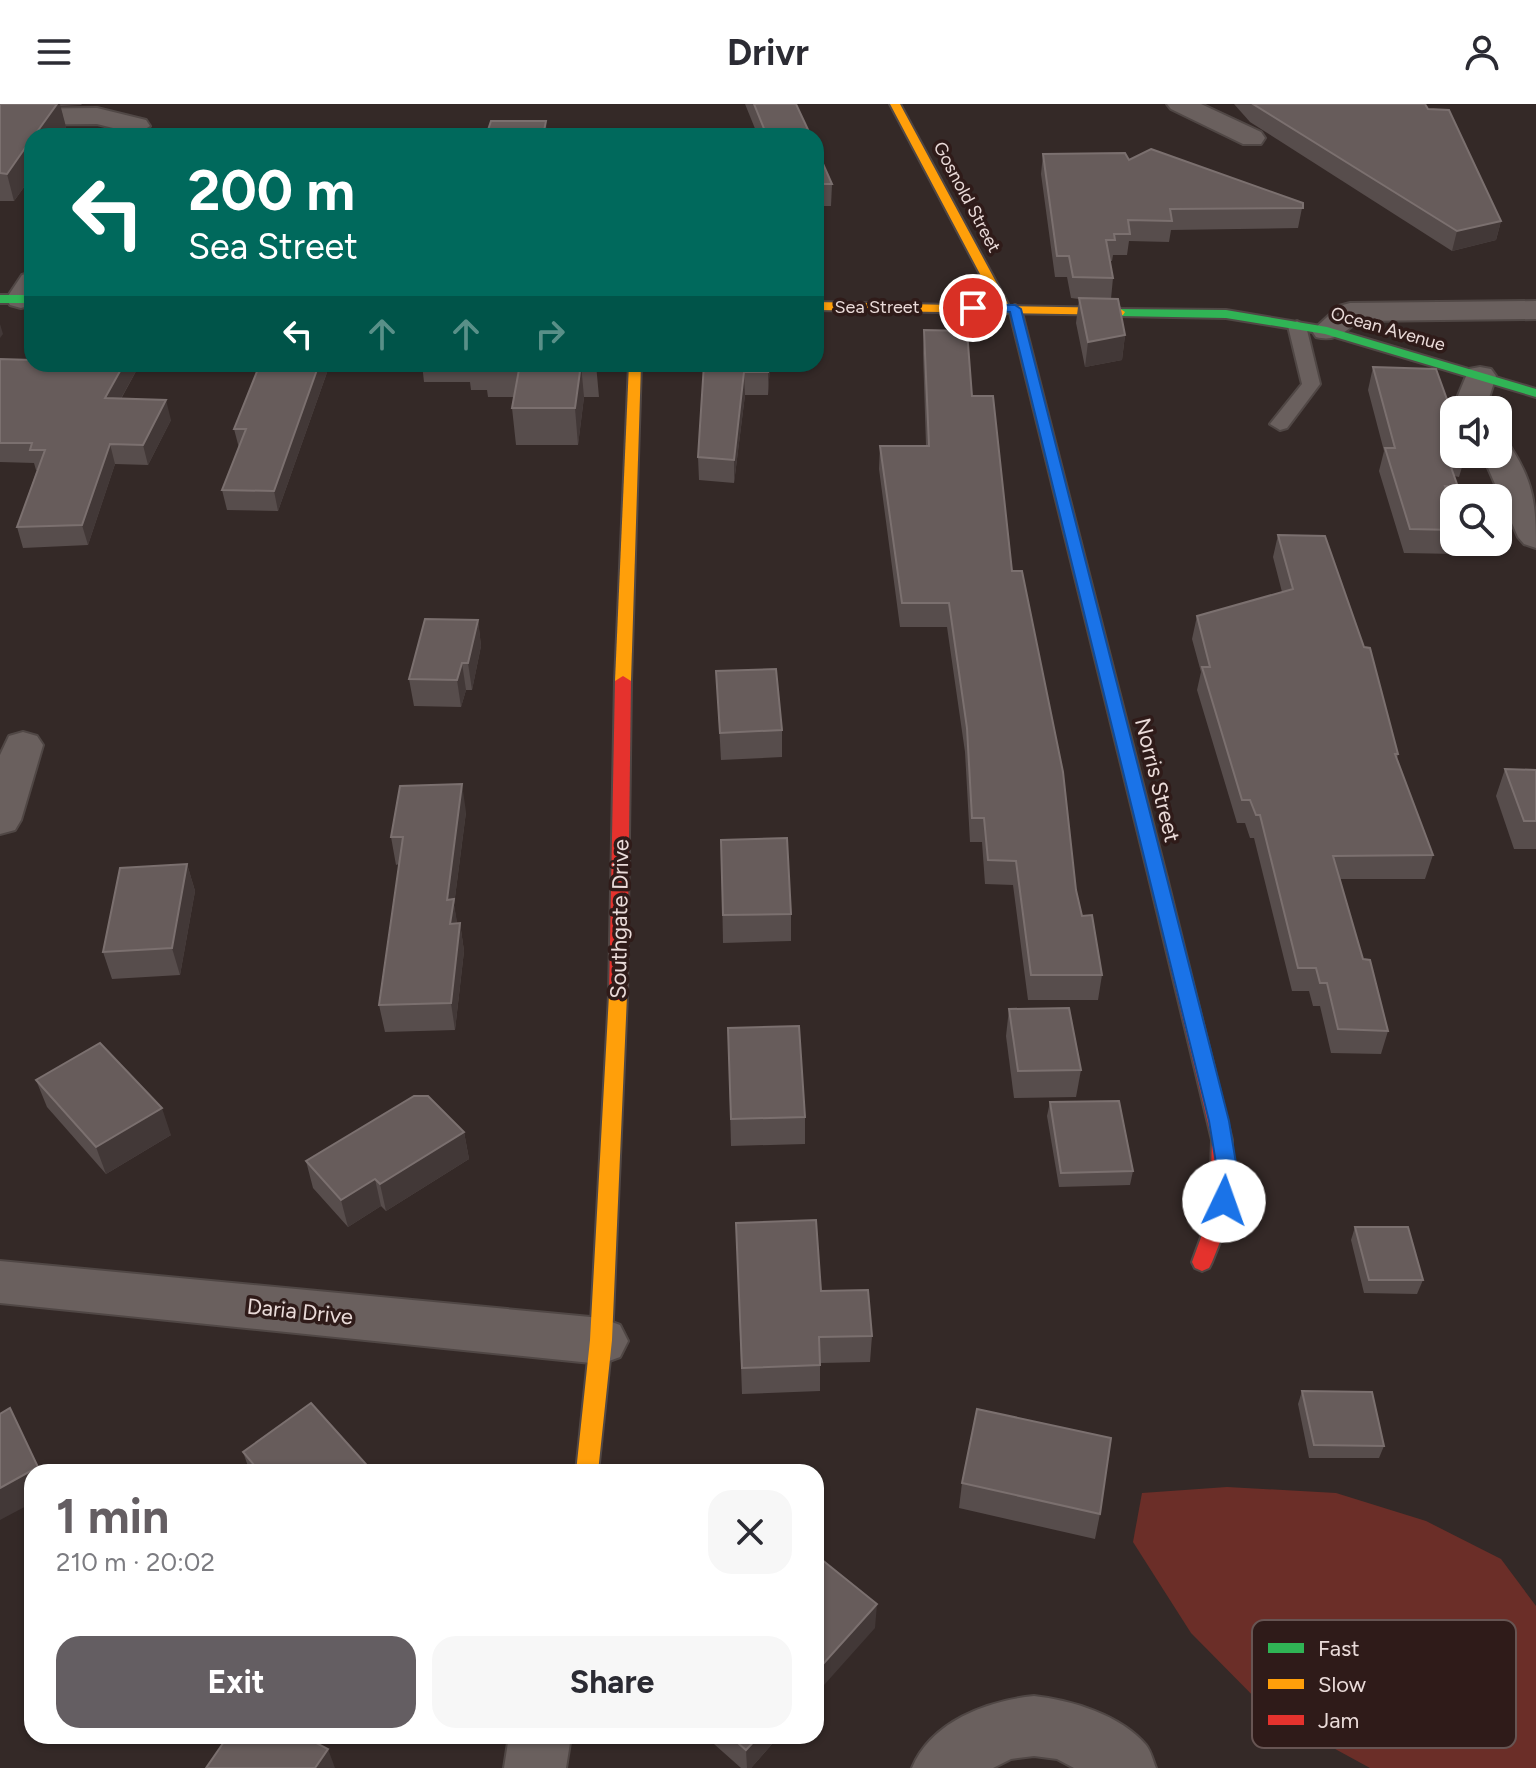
<!DOCTYPE html>
<html lang="en">
<head>
<meta charset="utf-8">
<style>
  body { margin:0; font-family:Figtree,sans-serif; background:#f7f7f7; color:#2b2b33; height:100vh; display:flex; flex-direction:column; font-size:30px; white-space:nowrap }
  * { box-sizing:border-box; margin:0 }
  p { font-size:26px; color:#7c7c81 }
  .icon { flex:none; width:44px; height:44px; fill:none; stroke:currentColor; stroke-width:2; stroke-linecap:round; stroke-linejoin:round }
  .map { position:relative; flex:1; overflow:hidden }
  .panel { position:absolute; left:24px; top:1360px; width:800px; height:280px; display:flex; flex-direction:column; background:#fff; border-radius:24px; box-shadow:0 2px 6px #0004 }
  .panel>* { flex:none }
  .top-card { position:absolute; left:24px; top:24px; width:800px; height:244px; border-radius:24px; box-shadow:0 2px 6px #0004; background:#00695c; color:#fff; overflow:hidden }
  .buttons { position:absolute; left:1440px; top:292px; display:grid; gap:16px }
  .buttons a { display:grid; place-items:center; width:72px; height:72px; border-radius:16px; background:#fff; box-shadow:0 2px 6px #0004; font-size:40px }
  .pin { position:absolute; display:grid; place-items:center; width:68px; height:68px; color:#fff; margin:-34px; border:4px solid #fff; border-radius:50%; box-shadow:0 2px 8px #0007 }
  .me { position:absolute; width:88px; margin:-44px; rotate:3deg; stroke-linejoin:round; filter:drop-shadow(0 0 6px #0008) }
  .turn { display:flex; align-items:center; gap:28px; height:168px; padding:0 32px; font-size:36px }
  .turn .icon { width:104px; height:104px; stroke-width:2.5 }
  .turn b { display:block; font-size:56px; line-height:68px }
  .lanes { display:flex; align-items:center; height:76px; padding:0 32px; background:#0003; justify-content:center; gap:40px; direction:ltr }
  .lanes .off { opacity:.35 }
  .round { display:grid; place-items:center; flex:none; width:84px; height:84px; border-radius:24px; background:#f7f7f7 }
  .summary { display:flex; align-items:center; justify-content:space-between; height:136px; padding:0 32px }
  h1 { font-size:48px; font-weight:700; line-height:60px; color:#645e62 }
  .cta { display:flex; gap:16px; margin-top:auto; padding:16px 32px }
  .cta a { flex:1; height:92px; border-radius:24px; background:#645e62; color:#fff; font-size:32px; font-weight:700; line-height:92px; text-align:center }
  .cta a+a { background:#f7f7f7; color:#2b2b33 }
  header { display:flex; justify-content:space-between; align-items:center; height:104px; padding:0 32px; background:#fff; font-size:36px; font-weight:700 }
  .map>svg:first-child { display:block }
  .green { fill:#6b2e28 }
  .lines { fill:none; stroke-linecap:round; stroke-linejoin:round }
  .lane-casing { stroke:#504745; stroke-width:4 }
  .street-casing { stroke:#504745; stroke-width:4 }
  .fast-casing { stroke:#504745; stroke-width:4 }
  .slow-casing { stroke:#504745; stroke-width:4 }
  .jam-casing { stroke:#504745; stroke-width:4 }
  .lane { fill:#6a605e; fill-rule:evenodd }
  .street { fill:#6a605e; fill-rule:evenodd }
  .fast { fill:#30b455; fill-rule:evenodd }
  .slow { fill:#ff9f0a; fill-rule:evenodd }
  .jam { fill:#e5322d; fill-rule:evenodd }
  .wall { fill:#574d4c }
  .shaded-wall { fill:#423837 }
  .building { fill:#675c5b; stroke:#7b706f; stroke-width:2 }
  .route { fill:#1a73e8; stroke:#114b97; stroke-width:2 }
  .labels { text-anchor:middle; stroke-width:7; stroke-linejoin:round; paint-order:stroke }
  .far-street-label { font-size:18px; fill:#eadbd9; stroke:#2f1b19 }
  .street-label { font-size:22px; fill:#eadbd9; stroke:#2f1b19 }
  .key { fill:#2f1b19; stroke:#675553; stroke-width:2 }
  .key-label { font-size:22px; fill:#eadbd9 }
</style>
</head>
<body>
<header><svg class="icon" aria-label="menu" viewBox="0 0 24 24"><path d="M4 6h16M4 12h16M4 18h16"/></svg>Drivr<svg class="icon" aria-label="person" viewBox="0 0 24 24"><circle cx="12" cy="8" r="4"/><path d="M4 21q1-7 8-7t8 7"/></svg></header>
<div class="map">
<svg width="1536" height="1664" viewBox="0 0 1536 1664">
  <rect width="100%" height="100%" fill="#342927"/>
  <path class="green" d="M1227 1383 1336 1389 1426 1417 1501 1455 1536 1502V1664H1370L1271 1610 1191 1529 1133 1438 1142 1389Z"/>
  <g class="lines">
    <defs>
      <path id="lane" d="M1297 217 1306 222 1320 280 1287 324 1280 326 1270 320 1302 280 1288 222Z"/>
      <g id="street">
        <path d="M1167 0H1201L1261 28 1265 34 1261 40H1243L1171 5Z"/>
        <path d="M97 4 146 16 150 22 137 30 97 20 0 21V5Z"/>
        <path d="M32 168V201L21 204 10 201 6 195 22 171Z"/>
        <path d="M1536 197V215L1358 217C1344 229 1335 238 1316 233L1312 227 1339 202 1350 199Z"/>
        <path d="M1480 263 1491 265 1496 272 1489 294 1494 306H1462L1457 294 1469 265Z"/>
        <path d="M1498 339 1510 342C1534 378 1536 402 1536 444L1524 440 1518 433 1482 350H1498Z"/>
        <path d="M23 628 37 632 43 641 21 716 15 726 0 730V651L9 632Z"/>
        <path d="M0 1157 601 1214 620 1221 628 1237 620 1253 601 1260 0 1199Z"/>
        <path d="M1034 1592C1071 1596 1121 1611 1146 1641 1151 1647 1153 1657 1156 1664H1074L1057 1655 1034 1652 1011 1655 993 1664H912C931 1618 986 1597 1034 1592Z"/>
        <path d="M509 1632H571L566 1664H504Z"/>
      </g>
      <g id="fast">
        <rect x="0" y="191" width="32" height="8"/>
        <path d="M1015 201 1021 205 1167 774 1158 780 1149 774 1009 205Z"/>
        <path d="M1115 205 1226 206 1327 223 1536 285V293L1325 230 1226 214 1119 212 1113 208Z"/>
      </g>
      <g id="slow">
        <path d="M890 0H900L1009 202 1119 204 1125 208 1123 211 816 206V198L997 202Z"/>
        <path d="M629 260H641L631 577 623 582 615 577Z"/>
        <path d="M618 884 625 886 627 891 612 1236 598 1368H576L590 1236 609 891 611 886Z"/>
      </g>
      <g id="jam">
        <path d="M623 572 631 577 627 891 625 896H611L609 891 615 577Z"/>
        <path d="M1158 768 1167 774 1232 1036 1231 1098 1224 1128 1212 1158 1209 1164 1202 1167 1195 1164 1192 1158 1203 1128 1210 1098 1212 1036 1149 774Z"/>
      </g>
    </defs>
    <use href="#lane" class="lane-casing"/>
    <use href="#street" class="street-casing"/>
    <use href="#fast" class="fast-casing"/>
    <use href="#slow" class="slow-casing"/>
    <use href="#jam" class="jam-casing"/>
    <use href="#lane" class="lane"/>
    <use href="#street" class="street"/>
    <use href="#fast" class="fast"/>
    <use href="#slow" class="slow"/>
    <use href="#jam" class="jam"/>
  </g>
  <g class="wall">
    <path d="M0 0H82L81 1 60 2 66 23 60 32H32V72L14 97H0Z"/>
    <path d="M745 0H796L811 32H758Z"/>
    <path d="M1234 0H1425L1501 117 1496 136 1452 147 1250 18Z"/>
    <path d="M816 44 832 80 831 102H816Z"/>
    <path d="M1043 50 1129 56 1303 99 1298 124 1171 126 1169 138 1129 137 1127 151H1113L1112 157H1110L1113 174 1111 195 1125 231 1122 256 1085 263 1076 219 1079 195 1071 194 1067 173H1055L1041 70Z"/>
    <path d="M924 226 972 292 1012 467 1076 786 1082 812 1102 871 1098 896H1028L1013 781 985 780 982 738H970L965 648 947 523H900L879 365 880 342H926L923 249Z"/>
    <path d="M0 255 140 260 121 295 171 316 148 361 115 360 88 441 23 444 17 423 37 366H36L34 359 0 358Z"/>
    <path d="M260 260H330L278 407 227 406 222 386 239 344 234 325Z"/>
    <path d="M422 260H596L599 293H584L578 341H516L512 304 514 293H488L487 286H471L470 278H424Z"/>
    <path d="M704 260H770L768 291H745L734 379 699 376 698 353Z"/>
    <path d="M1373 263 1454 315V350H1466L1459 373 1454 372 1458 383 1453 400 1454 403V438H1460L1456 450 1404 449 1379 367 1384 347 1368 286Z"/>
    <path d="M1278 431 1398 650 1397 655 1433 751 1425 775H1340L1363 855 1388 927 1381 950 1331 949 1320 902H1313L1309 887H1292L1254 734H1250L1245 719H1237L1197 586 1201 568 1192 535 1197 512 1282 488 1273 453Z"/>
    <path d="M478 516 481 542 472 586H466L461 603 414 602 409 575Z"/>
    <path d="M716 567 782 626V653L721 656Z"/>
    <path d="M1505 665 1536 666V745H1514L1496 692Z"/>
    <path d="M466 708 454 801 457 820 460 819 464 847 455 926 385 928 379 901 399 760 396 761 391 733Z"/>
    <path d="M721 736 791 810V837L723 839Z"/>
    <path d="M187 760 195 787 180 871 112 875 103 848Z"/>
    <path d="M1009 905 1081 966 1076 993 1014 994 1006 932Z"/>
    <path d="M728 924 805 1013V1040L731 1042Z"/>
    <path d="M36 976 171 1031 106 1070 47 1003Z"/>
    <path d="M1050 998 1133 1067 1130 1081 1059 1083 1047 1012Z"/>
    <path d="M464 1028 469 1055 386 1107 381 1102 348 1123 313 1084 306 1057Z"/>
    <path d="M736 1119 821 1187 872 1232 870 1258 820 1259V1287L742 1290Z"/>
    <path d="M1355 1123 1423 1176 1417 1190 1364 1189 1351 1136Z"/>
    <path d="M1302 1287 1384 1342 1379 1354H1309L1298 1300Z"/>
    <path d="M243 1348 373 1368H250Z"/>
    <path d="M962 1379 1100 1410 1095 1435 959 1404Z"/>
    <path d="M705 1632H779L751 1664H741Z"/>
  </g>
  <g class="shaded-wall">
    <path d="M57 0H60L66 23 60 32H34Z"/>
    <path d="M546 17 547 32H543Z"/>
    <path d="M32 34V72L14 97 7 70Z"/>
    <path d="M1501 117 1496 136 1452 147 1457 127Z"/>
    <path d="M0 220 3 230 0 234Z"/>
    <path d="M1125 231 1122 256 1085 263 1088 238Z"/>
    <path d="M124 260H140L110 314 105 294Z"/>
    <path d="M319 260H330L278 407 274 387Z"/>
    <path d="M581 260 584 293 578 341 575 304Z"/>
    <path d="M768 260H770L768 291Z"/>
    <path d="M744 268 745 291 734 379V356Z"/>
    <path d="M166 296 171 316 148 361 143 341Z"/>
    <path d="M110 340 115 360 88 441 82 421Z"/>
    <path d="M478 516 481 542 472 586 468 559Z"/>
    <path d="M462 559 466 586 461 603 457 576Z"/>
    <path d="M462 680 466 708 454 801 458 823 455 847 447 796Z"/>
    <path d="M187 760 195 787 180 871 172 844Z"/>
    <path d="M460 819 464 847 455 926 451 899Z"/>
    <path d="M162 1004 171 1031 106 1070 96 1043Z"/>
    <path d="M464 1028 469 1055 386 1107 380 1080Z"/>
    <path d="M375 1075 381 1102 348 1123 341 1096Z"/>
    <path d="M10 1304 41 1368H32V1399L0 1416V1384Z"/>
    <path d="M877 1500 875 1524 816 1590V1568Z"/>
    <path d="M759 1632H779L751 1664H747L746 1646Z"/>
    <path d="M328 1645 335 1664H315Z"/>
  </g>
  <g class="building">
    <path d="M0 0H57L34 32H32V34L7 70 0 69Z"/>
    <path d="M754 0H796L811 32H767Z"/>
    <path d="M1253 0H1425L1428 5 1449 6 1501 117 1457 127Z"/>
    <path d="M491 17H546L543 32H486Z"/>
    <path d="M816 44 832 80H816Z"/>
    <path d="M1151 45 1303 99V104L1170 105 1172 117 1128 116 1130 130H1114L1115 136H1106L1113 174 1073 173 1069 152H1057L1043 50 1125 49 1129 56Z"/>
    <path d="M1079 194 1118 195 1125 231 1088 238Z"/>
    <path d="M924 226 967 227 972 292H993L1012 467H1022L1063 668 1076 786 1082 812 1092 811 1102 871H1031L1016 757 988 756 984 714H972L967 624 949 499H902L880 342H929Z"/>
    <path d="M0 255 32 256V260H124L105 294 166 296 143 341 110 340 82 421 17 423 45 346H30L32 339H0Z"/>
    <path d="M260 260H319L274 387 222 386 246 325H234Z"/>
    <path d="M520 260H581L575 304H512Z"/>
    <path d="M704 260H768V268H744L734 356 698 353Z"/>
    <path d="M1373 263 1436 265 1454 315V349H1446L1458 383 1445 382 1454 403V426L1410 425 1385 344H1395Z"/>
    <path d="M1278 431 1325 432 1364 543 1370 544 1398 650H1395L1433 751 1333 752 1363 855 1370 856 1388 927 1338 925 1327 879H1320L1316 864H1298L1260 711H1256L1250 696H1242L1202 563H1210L1197 512 1293 485Z"/>
    <path d="M425 515 478 516 468 559H462L457 576 409 575Z"/>
    <path d="M776 565 782 626 720 629 716 567Z"/>
    <path d="M1505 665 1536 666V717H1524Z"/>
    <path d="M462 680 447 796 454 795 450 820 460 819 451 899 379 901 403 733H391L400 682Z"/>
    <path d="M787 734 791 810 723 811 721 736Z"/>
    <path d="M187 760 172 844 103 848 120 764Z"/>
    <path d="M1069 904 1081 966 1018 967 1009 905Z"/>
    <path d="M799 922 805 1013 731 1015 728 924Z"/>
    <path d="M100 939 162 1004 96 1043 36 976Z"/>
    <path d="M414 992H428L464 1028 380 1080 375 1075 341 1096 306 1057Z"/>
    <path d="M1119 997 1133 1067 1061 1069 1050 998Z"/>
    <path d="M816 1116 821 1187 868 1186 872 1232 819 1233 820 1261 742 1264 736 1119Z"/>
    <path d="M1355 1123H1408L1423 1176H1369Z"/>
    <path d="M1302 1287 1372 1288 1384 1342 1314 1341Z"/>
    <path d="M311 1299 373 1368H260L243 1348Z"/>
    <path d="M10 1304 38 1363 0 1384V1310Z"/>
    <path d="M977 1305 1111 1334 1100 1410 962 1379Z"/>
    <path d="M816 1451 877 1500 816 1568Z"/>
    <path d="M228 1632H303L328 1645 315 1664H206Z"/>
    <path d="M730 1632H759L746 1646Z"/>
  </g>
  <path class="route" d="M973 200 1015 201 1021 205 1229 1017 1236 1059 1234 1097 1224 1105 1213 1097 1216 1059 1209 1017 1010 208 969 206 967 204Z"/>
  <g class="labels">
    <g class="far-street-label">
      <text transform="translate(967 93) rotate(62)" y="6">Gosnold Street</text>
      <text x="877" y="209">Sea Street</text>
      <text transform="translate(1388 225) rotate(16)" y="6">Ocean Avenue</text>
    </g>
    <g class="street-label">
      <text transform="translate(1158 676) rotate(76)" y="8">Norris Street</text>
      <text transform="translate(619 815) rotate(-89)" y="8">Southgate Drive</text>
      <text transform="translate(300 1207) rotate(6)" y="8">Daria Drive</text>
    </g>
  </g>
  <rect x="1252" y="1516" width="264" height="128" rx="12" class="key"/>
  <rect x="1268" y="1539" width="36" height="10" fill="#30b455"/>
  <rect x="1268" y="1575" width="36" height="10" fill="#ff9f0a"/>
  <rect x="1268" y="1611" width="36" height="10" fill="#e5322d"/>
  <g class="key-label">
    <text x="1318" y="1552">Fast</text>
    <text x="1318" y="1588">Slow</text>
    <text x="1318" y="1624">Jam</text>
  </g>
</svg>
<div class="buttons">
<a><svg class="icon" aria-label="sound" viewBox="0 0 24 24"><path d="M4 9h4l5-4v14l-5-4H4zM17 9q2 3 0 6"/></svg></a>
<a><svg class="icon" aria-label="search" viewBox="0 0 24 24"><circle cx="10" cy="10" r="6"/><path d="M15 15l6 6"/></svg></a>
</div>
<div class="pin" style="left:973px;top:204px;background:#d93025"><svg class="icon" aria-label="arrive" viewBox="0 0 24 24"><path d="M6 21V4h12l-3 4 3 4H6"/></svg></div>
<svg class="me" style="left:1224px;top:1097px" viewBox="-20 -20 40 40"><circle r="19" fill="#fff"/><path d="M0-13L10 11 0 6-10 11z" fill="#1a73e8"/></svg>
<div class="top-card">
<div class="turn"><svg class="icon" aria-label="left" viewBox="0 0 24 24"><path d="M17 20v-9H6M10 6l-5 5 5 5"/></svg><div><b>200 m</b>Sea Street</div></div>
<div class="lanes"><svg class="icon" aria-label="left" viewBox="0 0 24 24"><path d="M17 20v-9H6M10 6l-5 5 5 5"/></svg><svg class="icon off" aria-label="ahead" viewBox="0 0 24 24"><path d="M12 20V5M6 11l6-6 6 6"/></svg><svg class="icon off" aria-label="ahead" viewBox="0 0 24 24"><path d="M12 20V5M6 11l6-6 6 6"/></svg><svg class="icon off" aria-label="right" viewBox="0 0 24 24"><path d="M7 20v-9h11M14 6l5 5-5 5"/></svg></div>
</div>
<section class="panel">
<div class="summary"><div><h1>1 min</h1><p>210 m · 20:02</p></div><a class="round"><svg class="icon" aria-label="close" viewBox="0 0 24 24"><path d="M6 6l12 12M18 6L6 18"/></svg></a></div>
<div class="cta"><a>Exit</a><a>Share</a></div>
</section>
</div>
</body>
</html>
